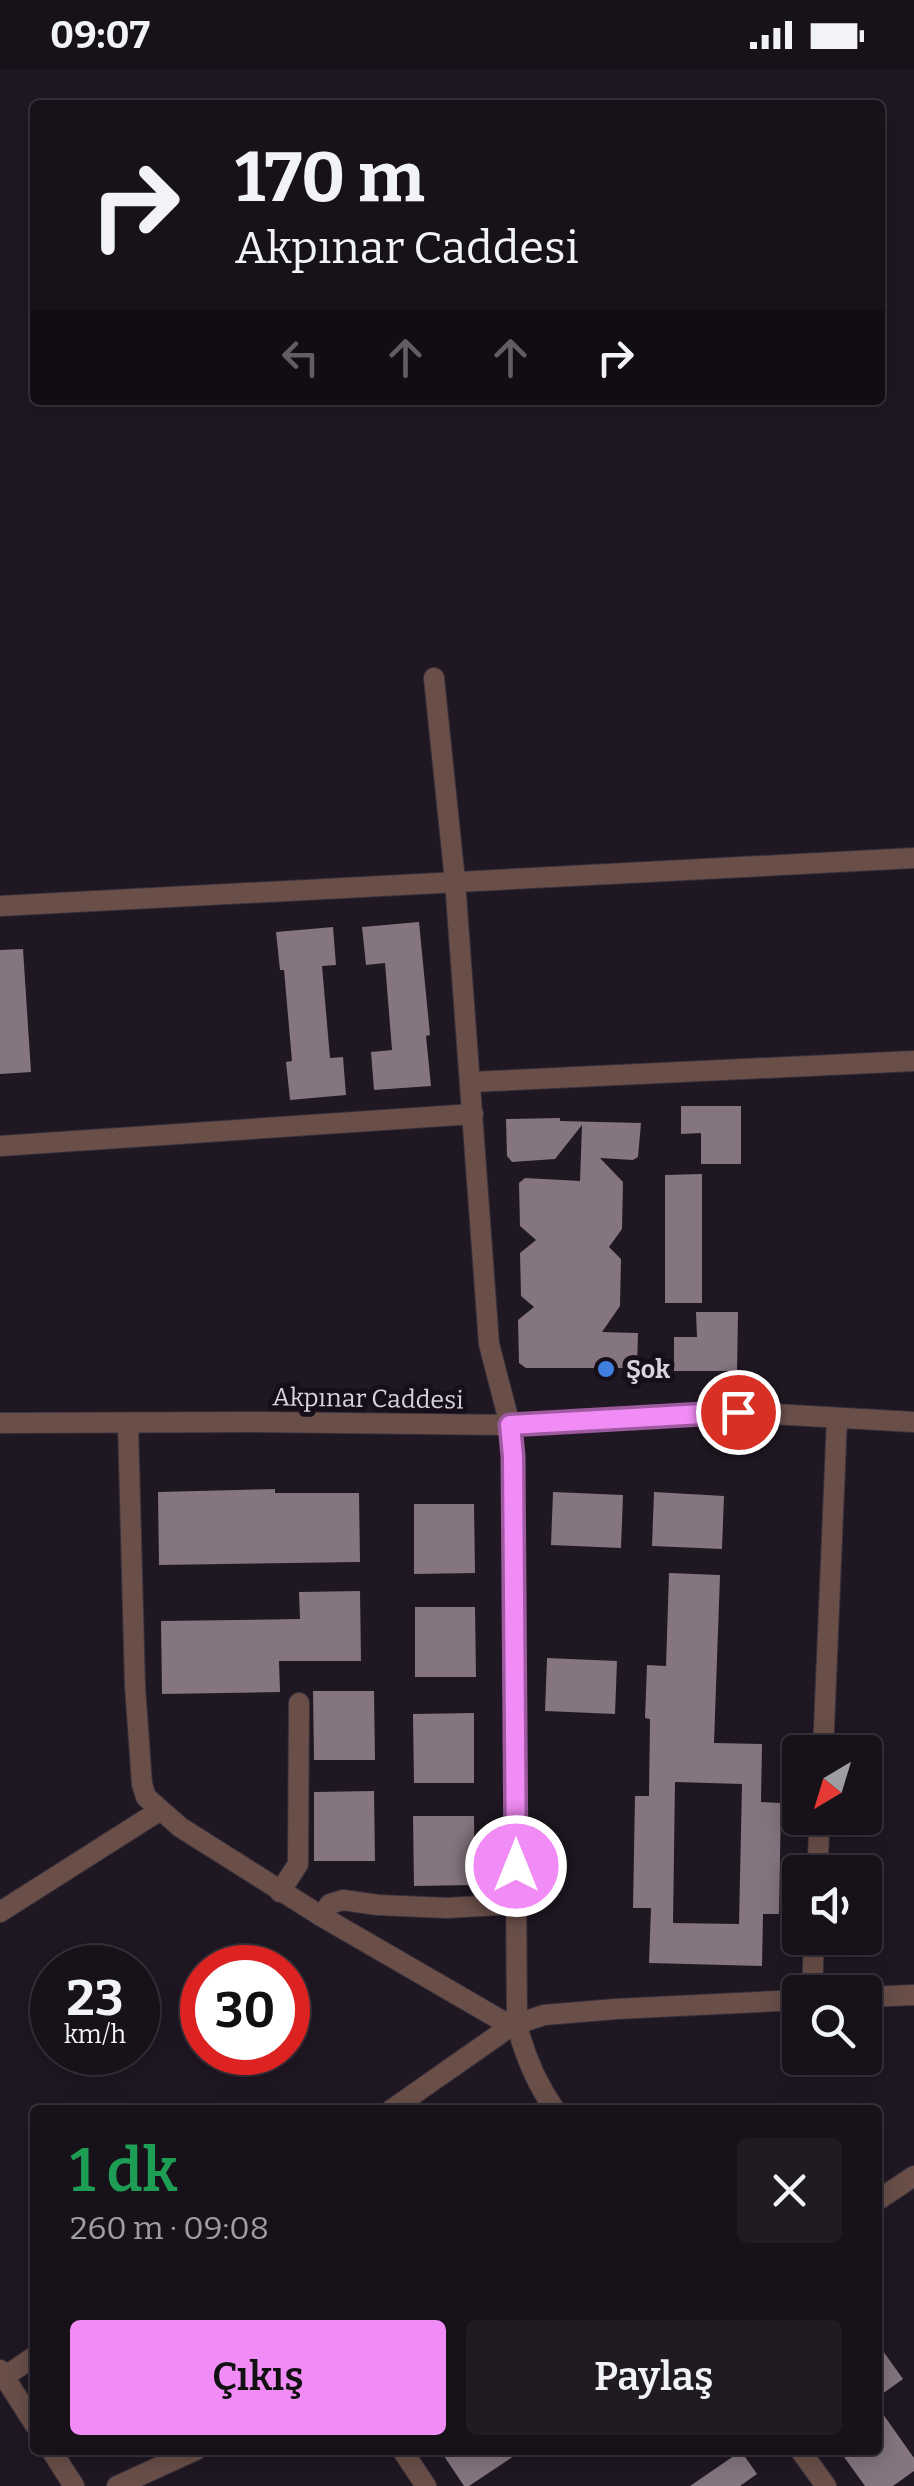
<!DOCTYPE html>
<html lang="tr">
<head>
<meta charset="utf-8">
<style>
  body { margin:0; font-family:Bitter,serif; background:#201a23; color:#f1f3f6; height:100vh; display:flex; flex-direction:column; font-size:38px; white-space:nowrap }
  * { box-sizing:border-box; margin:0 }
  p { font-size:32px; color:#9e9da2 }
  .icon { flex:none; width:55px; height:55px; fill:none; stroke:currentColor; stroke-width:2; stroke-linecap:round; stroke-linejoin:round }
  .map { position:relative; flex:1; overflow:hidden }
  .panel { position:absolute; left:30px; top:2035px; width:852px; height:350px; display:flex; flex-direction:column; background:#17111a; border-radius:10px; box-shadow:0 5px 25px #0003,0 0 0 2px #363139 }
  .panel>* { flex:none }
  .banner { position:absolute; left:30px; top:30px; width:855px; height:305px; border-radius:10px; box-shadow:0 5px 25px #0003,0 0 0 2px #363139; background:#17111a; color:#f1f3f6; overflow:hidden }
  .needle { width:65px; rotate:218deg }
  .controls { position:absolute; left:782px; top:1665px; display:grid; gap:20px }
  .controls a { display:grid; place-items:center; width:100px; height:100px; border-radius:10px; background:#17111a; box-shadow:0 5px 25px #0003,0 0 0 2px #363139; font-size:50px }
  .speed { position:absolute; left:30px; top:1875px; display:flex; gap:20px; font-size:50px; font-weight:700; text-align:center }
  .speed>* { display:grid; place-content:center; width:130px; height:130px; border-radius:50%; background:#17111a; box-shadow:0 5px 25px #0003,0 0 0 2px #363139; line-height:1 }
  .speed small { font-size:25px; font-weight:400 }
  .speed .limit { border:15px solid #d22; background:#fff; color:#111 }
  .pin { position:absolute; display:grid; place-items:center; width:85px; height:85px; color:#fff; margin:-42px; border:5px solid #fff; border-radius:50%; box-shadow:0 2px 10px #0007 }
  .me { position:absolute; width:110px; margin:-55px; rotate:0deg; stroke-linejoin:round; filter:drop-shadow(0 0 8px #0008) }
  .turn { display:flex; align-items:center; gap:35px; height:210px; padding:0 40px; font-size:45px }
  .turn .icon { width:130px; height:130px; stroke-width:2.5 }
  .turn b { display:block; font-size:70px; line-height:85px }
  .lanes { display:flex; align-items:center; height:95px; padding:0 40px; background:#0003; justify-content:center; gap:50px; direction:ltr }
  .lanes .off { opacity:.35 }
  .round { display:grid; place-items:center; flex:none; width:105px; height:105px; border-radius:10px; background:#201a23 }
  .overview { display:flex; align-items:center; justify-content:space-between; height:170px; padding:0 40px }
  h1 { font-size:60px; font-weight:600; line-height:75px; color:#1e9e55 }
  .primary-button { display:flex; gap:20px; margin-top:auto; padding:20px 40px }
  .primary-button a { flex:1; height:115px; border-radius:10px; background:#f18bf5; color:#111; font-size:40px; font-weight:600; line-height:115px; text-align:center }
  .primary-button a+a { background:#201a23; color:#f1f3f6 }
  .status { display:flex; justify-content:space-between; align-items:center; height:70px; padding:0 50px; background:#17111a; direction:ltr }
  .status svg { height:28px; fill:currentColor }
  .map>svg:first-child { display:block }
  .building { fill:#84757f; fill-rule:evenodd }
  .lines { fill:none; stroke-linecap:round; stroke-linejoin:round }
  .minor-casing { stroke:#39313c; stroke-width:22 }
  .minor { stroke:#6a4f49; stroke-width:20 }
  .route-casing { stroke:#9d5a9f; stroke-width:25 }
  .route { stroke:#f18bf5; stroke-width:18 }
  .shop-dot { fill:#3f7fe0; stroke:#160e19; stroke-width:4 }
  .labels { text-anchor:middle; stroke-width:10; stroke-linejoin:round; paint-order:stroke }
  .poi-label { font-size:25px; font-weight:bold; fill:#d9d3db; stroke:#160e19; text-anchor:start }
  .street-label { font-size:25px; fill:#d9d3db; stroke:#160e19 }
</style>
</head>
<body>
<div class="status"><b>09:07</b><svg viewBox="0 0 49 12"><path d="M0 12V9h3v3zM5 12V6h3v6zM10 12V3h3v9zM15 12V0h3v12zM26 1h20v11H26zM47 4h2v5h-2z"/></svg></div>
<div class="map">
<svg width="914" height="2416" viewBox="0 0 914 2416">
  <rect width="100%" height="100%" fill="#1f1722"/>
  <g class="building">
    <path d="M419 852 430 965 426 966 431 1016 374 1020 371 982 392 980 385 893 366 895 362 857Z"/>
    <path d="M333 857 336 895 322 896 330 988 343 987 346 1025 290 1030 286 992 292 991 284 900H280L276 862Z"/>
    <path d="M23 879 31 1002 0 1004V880Z"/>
    <path d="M681 1036H741V1094H701V1063L681 1064Z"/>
    <path d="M560 1048V1051L641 1053 638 1087 633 1090 600 1088 623 1112 622 1159 609 1177 621 1189 620 1236 602 1262 638 1263 637 1298H526L519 1293 518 1250 534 1237 521 1226 520 1183 536 1170 520 1156 519 1113 525 1108 580 1111 582 1055 555 1089 512 1092 507 1086 506 1049Z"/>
    <path d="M702 1104V1233H665V1105Z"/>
    <path d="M696 1242H738L737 1301H674V1267H697Z"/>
    <path d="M275 1419V1423H359L360 1492 159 1495 158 1422Z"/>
    <path d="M553 1422 623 1425 621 1478 551 1475Z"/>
    <path d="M654 1422 724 1426 722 1479 652 1476Z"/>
    <path d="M414 1434H474L475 1503 414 1504Z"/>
    <path d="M669 1503 720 1505 714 1673 762 1674 761 1732 781 1733 779 1844H763L762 1896 649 1893 651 1838H633L635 1726H649L650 1649 645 1648 647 1595 666 1596ZM675 1712 742 1714 739 1854 673 1853Z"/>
    <path d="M360 1521 361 1591H279L280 1622 162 1624 161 1551 300 1549 299 1522Z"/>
    <path d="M415 1537H475L476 1607H415Z"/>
    <path d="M547 1588 617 1591 615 1644 545 1641Z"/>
    <path d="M313 1621H374L375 1690H314Z"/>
    <path d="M474 1643V1713H414L413 1644Z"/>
    <path d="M374 1721 375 1791H314V1722Z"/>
    <path d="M413 1746H474L475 1815 414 1816Z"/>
    <path d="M878 2274 903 2309 878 2327Z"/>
    <path d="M878 2337 914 2388V2401L893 2416H865L839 2380H878Z"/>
    <path d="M440 2380H523L469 2416H464Z"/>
    <path d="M741 2381 757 2404 740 2416H690Z"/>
  </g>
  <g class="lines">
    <defs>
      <g id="minor">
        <path d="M434 608 455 811 489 1274 510 1355 513 1386 517 1955C525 1987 536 2013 555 2040"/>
        <path d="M0 836 914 788"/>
        <path d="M471 1012 914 991"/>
        <path d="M0 1076 473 1044"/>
        <path d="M0 1353 254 1352 510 1355 738 1342 914 1352"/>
        <path d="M128 1353 135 1616 142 1714 146 1727 180 1757 321 1846 511 1956"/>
        <path d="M823 1682 837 1348"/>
        <path d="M817 1802 820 1748"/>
        <path d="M280 1822 298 1794 299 1633"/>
        <path d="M0 1842 159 1741"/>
        <path d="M321 1846 330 1834 343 1830 378 1835 447 1838 516 1834"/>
        <path d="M812 1922 814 1868"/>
        <path d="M865 1927 914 1925"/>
        <path d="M391 2040 511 1956 544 1945 616 1939 800 1930"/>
        <path d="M878 2130 914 2106"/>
        <path d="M0 2300 35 2355"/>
        <path d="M4 2307 35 2286"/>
        <path d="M51 2380 74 2416"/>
        <path d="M402 2380 426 2416"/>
        <path d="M800 2380 826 2416"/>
        <path d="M117 2416 196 2380"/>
      </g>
    </defs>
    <use href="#minor" class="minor-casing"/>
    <use href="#minor" class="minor"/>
  </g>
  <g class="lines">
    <defs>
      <path id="route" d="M516 1796 513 1386 510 1355 738 1342"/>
    </defs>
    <use href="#route" class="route-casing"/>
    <use href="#route" class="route"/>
  </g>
  <circle class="shop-dot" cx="606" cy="1299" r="10"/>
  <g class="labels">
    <g class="poi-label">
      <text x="626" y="1308">Şok</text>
    </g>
    <g class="street-label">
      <text transform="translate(368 1328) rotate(1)" y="9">Akpınar Caddesi</text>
    </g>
  </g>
</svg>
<div class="controls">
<a><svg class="needle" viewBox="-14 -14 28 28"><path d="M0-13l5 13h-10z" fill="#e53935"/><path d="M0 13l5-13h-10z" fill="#9e9da2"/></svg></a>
<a><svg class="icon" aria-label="sound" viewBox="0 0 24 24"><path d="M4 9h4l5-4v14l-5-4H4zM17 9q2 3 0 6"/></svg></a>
<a><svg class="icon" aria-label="search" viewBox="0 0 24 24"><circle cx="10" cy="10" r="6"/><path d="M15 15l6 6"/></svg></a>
</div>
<div class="speed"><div>23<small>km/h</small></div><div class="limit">30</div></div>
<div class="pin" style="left:738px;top:1342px;background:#d93025"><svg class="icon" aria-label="arrive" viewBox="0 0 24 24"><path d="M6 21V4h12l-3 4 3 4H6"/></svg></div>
<svg class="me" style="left:516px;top:1796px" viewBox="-20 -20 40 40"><circle r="17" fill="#f18bf5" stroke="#fff" stroke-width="3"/><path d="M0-11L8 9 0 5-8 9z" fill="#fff"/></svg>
<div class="banner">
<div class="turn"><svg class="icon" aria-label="right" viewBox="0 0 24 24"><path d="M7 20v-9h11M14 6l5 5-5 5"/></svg><div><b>170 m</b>Akpınar Caddesi</div></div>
<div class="lanes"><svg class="icon off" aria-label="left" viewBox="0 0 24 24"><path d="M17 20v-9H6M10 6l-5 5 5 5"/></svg><svg class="icon off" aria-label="ahead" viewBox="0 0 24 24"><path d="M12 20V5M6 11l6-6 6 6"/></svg><svg class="icon off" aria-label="ahead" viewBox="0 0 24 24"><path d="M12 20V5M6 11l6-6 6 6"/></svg><svg class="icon" aria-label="right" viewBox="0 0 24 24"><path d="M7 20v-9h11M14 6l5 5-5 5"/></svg></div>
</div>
<section class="panel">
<div class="overview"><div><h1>1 dk</h1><p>260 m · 09:08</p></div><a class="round"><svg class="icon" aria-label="close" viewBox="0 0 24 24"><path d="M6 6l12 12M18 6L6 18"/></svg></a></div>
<div class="primary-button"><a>Çıkış</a><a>Paylaş</a></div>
</section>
</div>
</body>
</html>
